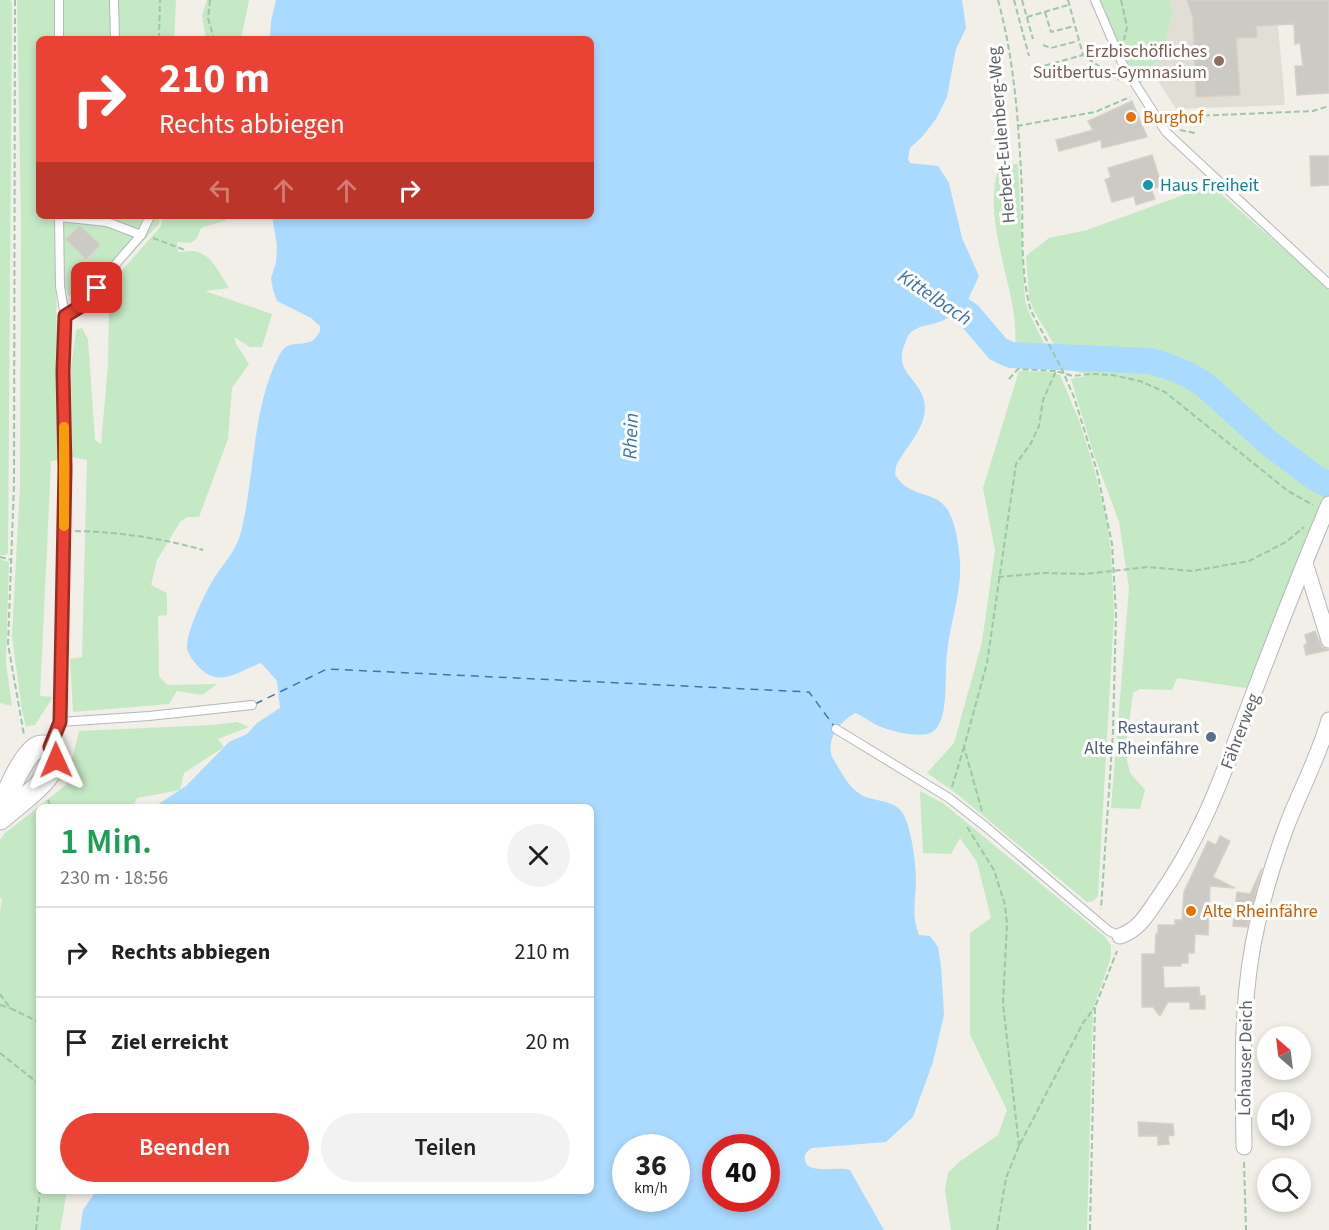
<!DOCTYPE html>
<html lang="de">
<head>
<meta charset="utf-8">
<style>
  body { margin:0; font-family:"Source Sans 3",sans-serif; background:#f2f2f2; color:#222; height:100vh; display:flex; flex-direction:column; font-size:22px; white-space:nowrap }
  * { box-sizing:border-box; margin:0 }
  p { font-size:20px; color:#767676 }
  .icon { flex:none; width:33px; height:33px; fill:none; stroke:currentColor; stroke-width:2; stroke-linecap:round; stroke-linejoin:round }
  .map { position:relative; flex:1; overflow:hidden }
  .sheet { position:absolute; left:36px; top:804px; width:558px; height:390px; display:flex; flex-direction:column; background:#fff; border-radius:9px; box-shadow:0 3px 9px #0003 }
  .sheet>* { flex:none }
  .hud { position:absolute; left:36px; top:36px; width:558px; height:183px; border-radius:9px; box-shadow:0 3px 9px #0003; background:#ea4335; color:#fff; overflow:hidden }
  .needle { width:39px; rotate:332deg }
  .controls { position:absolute; left:1257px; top:1026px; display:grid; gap:12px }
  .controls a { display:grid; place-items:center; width:54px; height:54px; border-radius:50%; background:#fff; box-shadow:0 3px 9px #0003; font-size:30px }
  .speed { position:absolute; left:612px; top:1134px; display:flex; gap:12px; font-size:30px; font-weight:700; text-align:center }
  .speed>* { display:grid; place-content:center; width:78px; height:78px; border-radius:50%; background:#fff; box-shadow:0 3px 9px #0003; line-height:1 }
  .speed small { font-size:15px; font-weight:400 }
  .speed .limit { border:9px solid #d22; background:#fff; color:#111 }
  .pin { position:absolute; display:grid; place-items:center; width:51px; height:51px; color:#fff; margin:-26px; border-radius:12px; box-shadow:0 3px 9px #0006 }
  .me { position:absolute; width:66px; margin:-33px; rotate:359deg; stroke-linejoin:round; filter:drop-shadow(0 0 4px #0008) }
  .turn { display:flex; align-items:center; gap:21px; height:126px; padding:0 24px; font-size:27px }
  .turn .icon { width:78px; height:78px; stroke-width:2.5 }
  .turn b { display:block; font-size:42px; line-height:51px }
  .lanes { display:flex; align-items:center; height:57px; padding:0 24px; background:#0003; justify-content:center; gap:30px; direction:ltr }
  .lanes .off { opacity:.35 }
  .round { display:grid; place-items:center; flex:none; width:63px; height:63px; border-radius:32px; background:#f2f2f2 }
  .head { display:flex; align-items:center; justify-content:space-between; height:102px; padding:0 24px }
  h1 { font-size:36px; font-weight:600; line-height:45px; color:#1e9e55 }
  .primary-button { display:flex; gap:12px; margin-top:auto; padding:12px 24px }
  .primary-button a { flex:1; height:69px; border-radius:36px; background:#ea4335; color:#fff; font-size:24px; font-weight:600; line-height:69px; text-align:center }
  .primary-button a+a { background:#f2f2f2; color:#222 }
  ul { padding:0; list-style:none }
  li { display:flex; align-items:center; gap:18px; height:90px; padding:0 24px; border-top:2px solid #e0e0e0 }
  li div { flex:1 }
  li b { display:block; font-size:22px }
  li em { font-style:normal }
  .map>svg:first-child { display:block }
  .education { fill:#e1ded6 }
  .green { fill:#c5e8c5 }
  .water { fill:#aadaff; fill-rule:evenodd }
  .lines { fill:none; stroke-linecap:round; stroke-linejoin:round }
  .river { stroke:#aadaff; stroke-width:26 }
  .ferry { stroke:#4174aa; stroke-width:1.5; stroke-dasharray:8 6; stroke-linecap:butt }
  .building { fill:#cccac5; stroke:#d6d1c6; stroke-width:1.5 }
  .lane-casing { stroke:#b5b8bc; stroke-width:10 }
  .street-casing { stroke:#b5b8bc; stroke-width:17 }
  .secondary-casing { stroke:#b6babf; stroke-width:23 }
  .path { stroke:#9cc7a9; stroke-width:2; stroke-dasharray:6 3; stroke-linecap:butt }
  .lane { stroke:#fff; stroke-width:8 }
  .street { stroke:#fff; stroke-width:15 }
  .secondary { stroke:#fff; stroke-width:21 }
  .route-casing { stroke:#982c22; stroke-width:15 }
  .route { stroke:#ea4335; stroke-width:10 }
  .slow { stroke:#f59e0b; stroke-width:10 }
  .education-dot { fill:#8d6e63; stroke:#fff; stroke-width:2 }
  .food-dot { fill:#e8710a; stroke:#fff; stroke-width:2 }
  .culture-dot { fill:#0f9aa8; stroke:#fff; stroke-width:2 }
  .service-dot { fill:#5c6f8a; stroke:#fff; stroke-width:2 }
  .labels { text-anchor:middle; stroke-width:6; stroke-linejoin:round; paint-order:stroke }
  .education-label { font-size:18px; fill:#785e54; stroke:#fff; text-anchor:end }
  .food-label { font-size:18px; fill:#c56008; stroke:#fff; text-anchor:start }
  .street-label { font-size:18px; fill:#5f6368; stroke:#fff }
  .culture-label { font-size:18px; fill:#0d838f; stroke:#fff; text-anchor:start }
  .service-label { font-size:18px; fill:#4e5e75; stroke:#fff; text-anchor:end }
  .water-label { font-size:20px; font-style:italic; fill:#4174aa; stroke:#fff }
</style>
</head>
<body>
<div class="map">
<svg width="1329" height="1230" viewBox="0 0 1329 1230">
  <rect width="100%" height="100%" fill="#f1efe8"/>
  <path class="education" d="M1170 0H1329L1294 24 1278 25 1285 105 1176 109 1151 70 1163 52 1173 12Z"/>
  <g class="green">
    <path d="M0 0H11L12 6 8 553 6 555H0Z"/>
    <path d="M17 0H54V39H39V216H55L59 460 51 461 40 696 53 697 35 725 26 726 22 711 12 636 20 485 21 220Z"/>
    <path d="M62 0H176L174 39H63Z"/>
    <path d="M207 0H249L241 39H206L202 15Z"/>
    <path d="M1098 0H1170L1173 12 1163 52 1140 85 1125 64Z"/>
    <path d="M1018 164 1025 300 1029 313 1049 353 1016 352C1015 340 1016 327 1014 315 1008 270 982 209 1000 165Z"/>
    <path d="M1219 182 1223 196 1329 288V483L1316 476 1210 384 1171 362 1149 356 1060 354 1034 311 1029 298 1026 256 1049 238 1087 230Z"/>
    <path d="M64 216H160L159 224 107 280 100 275 69 296 64 285Z"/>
    <path d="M162 216H229L224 221 201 228 197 238 191 243 177 242 178 252C184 252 192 250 197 252 212 255 221 276 229 288L205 291 272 314 262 347H250L234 337 236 344 249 364 232 388 228 439 199 517H187L180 522 157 560 151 585 167 593V615L158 616 159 676 167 685 217 684 202 695 177 691 169 704 73 712 70 659 82 657 87 460 72 457 71 367 76 330 82 328 88 339 95 440 101 444 108 364 109 305 117 276 161 226Z"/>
    <path d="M1066 362 1149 365 1187 379 1202 388 1325 498 1253 681 1246 688 1177 678 1172 690 1140 689 1133 693 1125 752 1130 773 1145 790 1140 809 1111 808 1129 588 1119 522 1093 452 1071 379 1091 375 1069 370Z"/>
    <path d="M1019 371 1049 372 1060 375 1080 423 1095 472 1107 522 1111 552 1114 615 1098 896 1093 901 1087 902 957 794 927 773 954 743 982 642 995 550 983 488Z"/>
    <path d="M0 559 9 562 6 663 12 706 0 703Z"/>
    <path d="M237 722 249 727 218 739 224 747 184 773 180 790 137 798 133 807H39V1191H67L60 1230H0V913L2 899 0 897V840L4 834 66 785 79 731 213 725Z"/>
    <path d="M920 791 943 803 1104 936 1111 945V957L1093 1009 1087 1230H951L945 1190 948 1173 959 1162 998 1135 1007 1110 970 1035V933L991 918 977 862 960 838 951 854 923 853Z"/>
  </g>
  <path class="water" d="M276 0H962L966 28 956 49 947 97 936 119 922 137 910 148 908 159 910 163 938 166 949 183 962 238 979 276 962 312C954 315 945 320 936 323 929 325 920 326 914 330 910 332 907 337 906 341 890 375 924 377 925 408 925 429 905 448 896 466L895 475C898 478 901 483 904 485 923 500 943 490 953 522 957 533 959 550 960 562 962 592 950 623 947 653 945 673 947 693 943 713 942 719 938 729 932 732 922 739 890 731 879 726 871 723 864 716 855 713 840 722 826 738 832 757 839 768 848 787 860 794 872 802 893 799 902 812 911 825 916 863 916 880 916 898 911 917 919 935L930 936 938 947 941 966 944 1015 933 1062 913 1117 886 1142 812 1148C807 1151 804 1154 805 1160 807 1175 837 1166 850 1170L884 1230H80L83 1210 96 1191H591V807H159L157 805 186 786 229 742 247 734 257 723 280 708 277 681 261 663C236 672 218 690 196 664 192 660 188 653 187 648 186 632 205 593 213 580 222 565 237 550 241 532 255 476 252 405 280 354 291 334 309 354 320 331V326L311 318 277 301 273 290 271 278 276 263 277 245 272 216H591V39H270L271 21ZM626 1148H676V1198H626ZM716 1148H766V1198H716Z"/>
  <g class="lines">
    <path class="river" d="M935 293 969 315 998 349 1011 355 1150 361 1167 366 1189 375 1205 385 1270 444 1314 477 1329 485"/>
    <path class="ferry" d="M255 704 327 669 809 692 834 726"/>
  </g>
  <g class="building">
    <path d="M1187 0H1329V93L1297 95 1295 66H1303L1300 43 1295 44 1294 24 1256 26 1257 37 1236 38 1240 95 1196 97 1193 18Z"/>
    <path d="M1132 101 1147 137 1102 148 1101 140 1059 151 1056 140 1093 130 1088 121Z"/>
    <path d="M1152 155 1162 186 1151 189 1155 199 1136 205 1134 196 1112 202 1105 180 1111 177 1108 168Z"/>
    <path d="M1310 156H1329V185L1311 186Z"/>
    <path d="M80 226 100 245 86 259 66 239Z"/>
    <path d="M1315 631 1322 647 1329 650 1306 655 1304 645 1307 644 1305 635Z"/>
    <path d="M1220 836 1230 841 1213 877 1235 888 1210 886 1208 935 1195 934 1194 953H1188V963H1181V966H1163L1164 988 1199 987 1200 996H1205V1009H1190V1002H1168L1160 1016 1153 1007H1142V954H1155L1156 934H1158V925H1175V920H1182L1184 892 1208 841 1216 845Z"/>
    <path d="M1262 868 1247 927 1233 926 1237 892 1250 894Z"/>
    <path d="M1138 1122 1173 1124 1174 1135 1168 1136 1169 1144 1158 1145V1136H1139Z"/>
  </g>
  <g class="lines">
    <defs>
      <g id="lane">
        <path d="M59 0V39"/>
        <path d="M114 0 115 39"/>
        <path d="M1095 0 1123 65 1166 132 1329 284"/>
        <path d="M59 216 60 286 65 316 63 371 65 469 60 722"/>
        <path d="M59 217 107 222 141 235 108 273 86 303 65 316"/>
        <path d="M141 235 150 216"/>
        <path d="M836 729 949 798 986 827 1109 931 1120 936"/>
        <path d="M50 747 60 722 149 716 252 705"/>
      </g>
      <g id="street">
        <path d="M1305 563 1329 640"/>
        <path d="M1120 936C1138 930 1147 915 1157 900 1207 830 1228 759 1258 682 1281 622 1304 563 1329 504"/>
        <path d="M1244 1147C1243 1070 1240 996 1258 921 1265 889 1276 855 1287 825 1301 789 1319 756 1329 720"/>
      </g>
      <path id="secondary" d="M0 809C8 793 21 758 36 748 40 745 45 746 50 747 53 750 56 755 55 760 55 778 14 807 0 819"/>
    </defs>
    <use href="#lane" class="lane-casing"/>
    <use href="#street" class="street-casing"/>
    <use href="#secondary" class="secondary-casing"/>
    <g class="path">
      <path d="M15 0 14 485 8 644 24 735"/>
      <path d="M210 0 208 18 214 39"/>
      <path d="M998 0C1015 62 1019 128 1022 192 1023 231 1020 273 1031 311L1061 367 1074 397 1097 471 1112 544 1116 614 1113 731 1101 909"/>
      <path d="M1014 0 1029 56"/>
      <path d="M1022 0 1033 39"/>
      <path d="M1068 0 1083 55 1119 80"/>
      <path d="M1121 0 1127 27 1124 40"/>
      <path d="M1045 12 1051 32 1074 26"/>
      <path d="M1027 17 1068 5"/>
      <path d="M159 39 160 0"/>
      <path d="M1043 45 1051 48 1078 41"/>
      <path d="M1036 68 1083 55"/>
      <path d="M1168 117 1313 111 1329 106"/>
      <path d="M1017 126 1095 112 1130 97"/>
      <path d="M1180 130 1195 133"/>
      <path d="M153 238 185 250"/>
      <path d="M1009 379 1018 369 1056 371"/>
      <path d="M75 531C119 532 161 538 203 550"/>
      <path d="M0 557 11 560"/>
      <path d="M998 577 1044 573 1086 574 1147 567 1193 571 1249 561 1286 542 1304 527"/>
      <path d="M952 787 964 747"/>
      <path d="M48 800 51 807"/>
      <path d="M982 811 964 747 987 663 1016 464 1031 443 1039 426 1043 400 1056 371 1073 376 1091 374 1112 375 1140 381 1165 392 1288 491 1313 505"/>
      <path d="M967 827 994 870 1005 905 1007 924 1003 1003 1019 1146"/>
      <path d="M0 994 10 1008 39 1022"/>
      <path d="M0 1005 10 1008"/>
      <path d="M0 1053 39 1084"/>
      <path d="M1244 1162 1246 1230"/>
      <path d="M36 1230 40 1191"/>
      <path d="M997 1230 1006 1178 1019 1146 1083 1023 1095 1007"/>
      <path d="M1090 1230 1095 1007 1117 951"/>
    </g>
    <use href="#lane" class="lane"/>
    <use href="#street" class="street"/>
    <use href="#secondary" class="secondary"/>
  </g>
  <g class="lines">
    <defs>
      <path id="route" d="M56 760 54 752 50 747 60 722 65 469 63 371 65 316 86 303 97 288"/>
    </defs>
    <use href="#route" class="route-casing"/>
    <use href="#route" class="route"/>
    <path class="slow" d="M64 526V427"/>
  </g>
  <circle class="education-dot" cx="1219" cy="61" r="6"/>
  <g class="food-dot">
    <circle cx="1131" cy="117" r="6"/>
    <circle cx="1191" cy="911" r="6"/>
  </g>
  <circle class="culture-dot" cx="1148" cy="185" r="6"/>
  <circle class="service-dot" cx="1211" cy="737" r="6"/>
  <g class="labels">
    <g class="education-label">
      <text x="1207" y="57">Erzbischöfliches<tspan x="1207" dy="21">Suitbertus-Gymnasium</tspan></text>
    </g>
    <g class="food-label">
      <text x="1143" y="123">Burghof</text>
      <text x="1203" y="917">Alte Rheinfähre</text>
    </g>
    <g class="street-label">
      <text transform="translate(1001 135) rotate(-95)" y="6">Herbert-Eulenberg-Weg</text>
      <text transform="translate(1240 731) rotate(-69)" y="6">Fährerweg</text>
      <text transform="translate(1245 1058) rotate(-89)" y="6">Lohauser Deich</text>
    </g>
    <g class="culture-label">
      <text x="1160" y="191">Haus Freiheit</text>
    </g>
    <g class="service-label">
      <text x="1199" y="733">Restaurant<tspan x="1199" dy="21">Alte Rheinfähre</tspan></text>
    </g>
    <g class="water-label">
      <text transform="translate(935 297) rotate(34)" y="7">Kittelbach</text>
      <text transform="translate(630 436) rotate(-88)" y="7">Rhein</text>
    </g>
  </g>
</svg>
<div class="controls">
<a><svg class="needle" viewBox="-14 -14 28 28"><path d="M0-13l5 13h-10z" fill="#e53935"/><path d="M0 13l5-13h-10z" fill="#767676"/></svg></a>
<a><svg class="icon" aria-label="sound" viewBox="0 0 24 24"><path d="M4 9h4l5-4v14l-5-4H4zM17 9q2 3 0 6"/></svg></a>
<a><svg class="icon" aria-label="search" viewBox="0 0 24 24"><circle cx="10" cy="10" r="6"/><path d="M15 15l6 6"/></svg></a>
</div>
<div class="speed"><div>36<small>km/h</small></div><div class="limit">40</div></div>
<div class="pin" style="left:97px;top:288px;background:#d93025"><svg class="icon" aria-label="arrive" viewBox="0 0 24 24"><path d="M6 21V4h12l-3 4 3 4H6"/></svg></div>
<svg class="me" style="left:56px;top:760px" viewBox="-20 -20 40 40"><path d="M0-17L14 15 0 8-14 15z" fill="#ea4335" stroke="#fff" stroke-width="4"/></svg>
<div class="hud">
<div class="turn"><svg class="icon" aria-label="right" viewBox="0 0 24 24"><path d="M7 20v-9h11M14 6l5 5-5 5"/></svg><div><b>210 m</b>Rechts abbiegen</div></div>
<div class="lanes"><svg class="icon off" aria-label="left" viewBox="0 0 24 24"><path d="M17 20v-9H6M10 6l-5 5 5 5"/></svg><svg class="icon off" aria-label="ahead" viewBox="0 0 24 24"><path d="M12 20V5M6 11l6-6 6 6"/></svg><svg class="icon off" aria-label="ahead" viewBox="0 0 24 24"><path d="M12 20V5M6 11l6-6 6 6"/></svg><svg class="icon" aria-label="right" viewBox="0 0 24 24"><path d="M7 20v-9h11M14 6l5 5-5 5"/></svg></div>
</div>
<section class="sheet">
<div class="head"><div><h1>1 Min.</h1><p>230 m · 18:56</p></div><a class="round"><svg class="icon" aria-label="close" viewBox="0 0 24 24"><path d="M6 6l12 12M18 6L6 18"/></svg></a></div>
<ul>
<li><svg class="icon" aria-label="right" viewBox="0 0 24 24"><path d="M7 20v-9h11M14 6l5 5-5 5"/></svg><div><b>Rechts abbiegen</b></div><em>210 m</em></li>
<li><svg class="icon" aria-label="arrive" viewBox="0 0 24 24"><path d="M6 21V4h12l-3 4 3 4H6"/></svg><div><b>Ziel erreicht</b></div><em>20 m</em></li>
</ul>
<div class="primary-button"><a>Beenden</a><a>Teilen</a></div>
</section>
</div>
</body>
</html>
